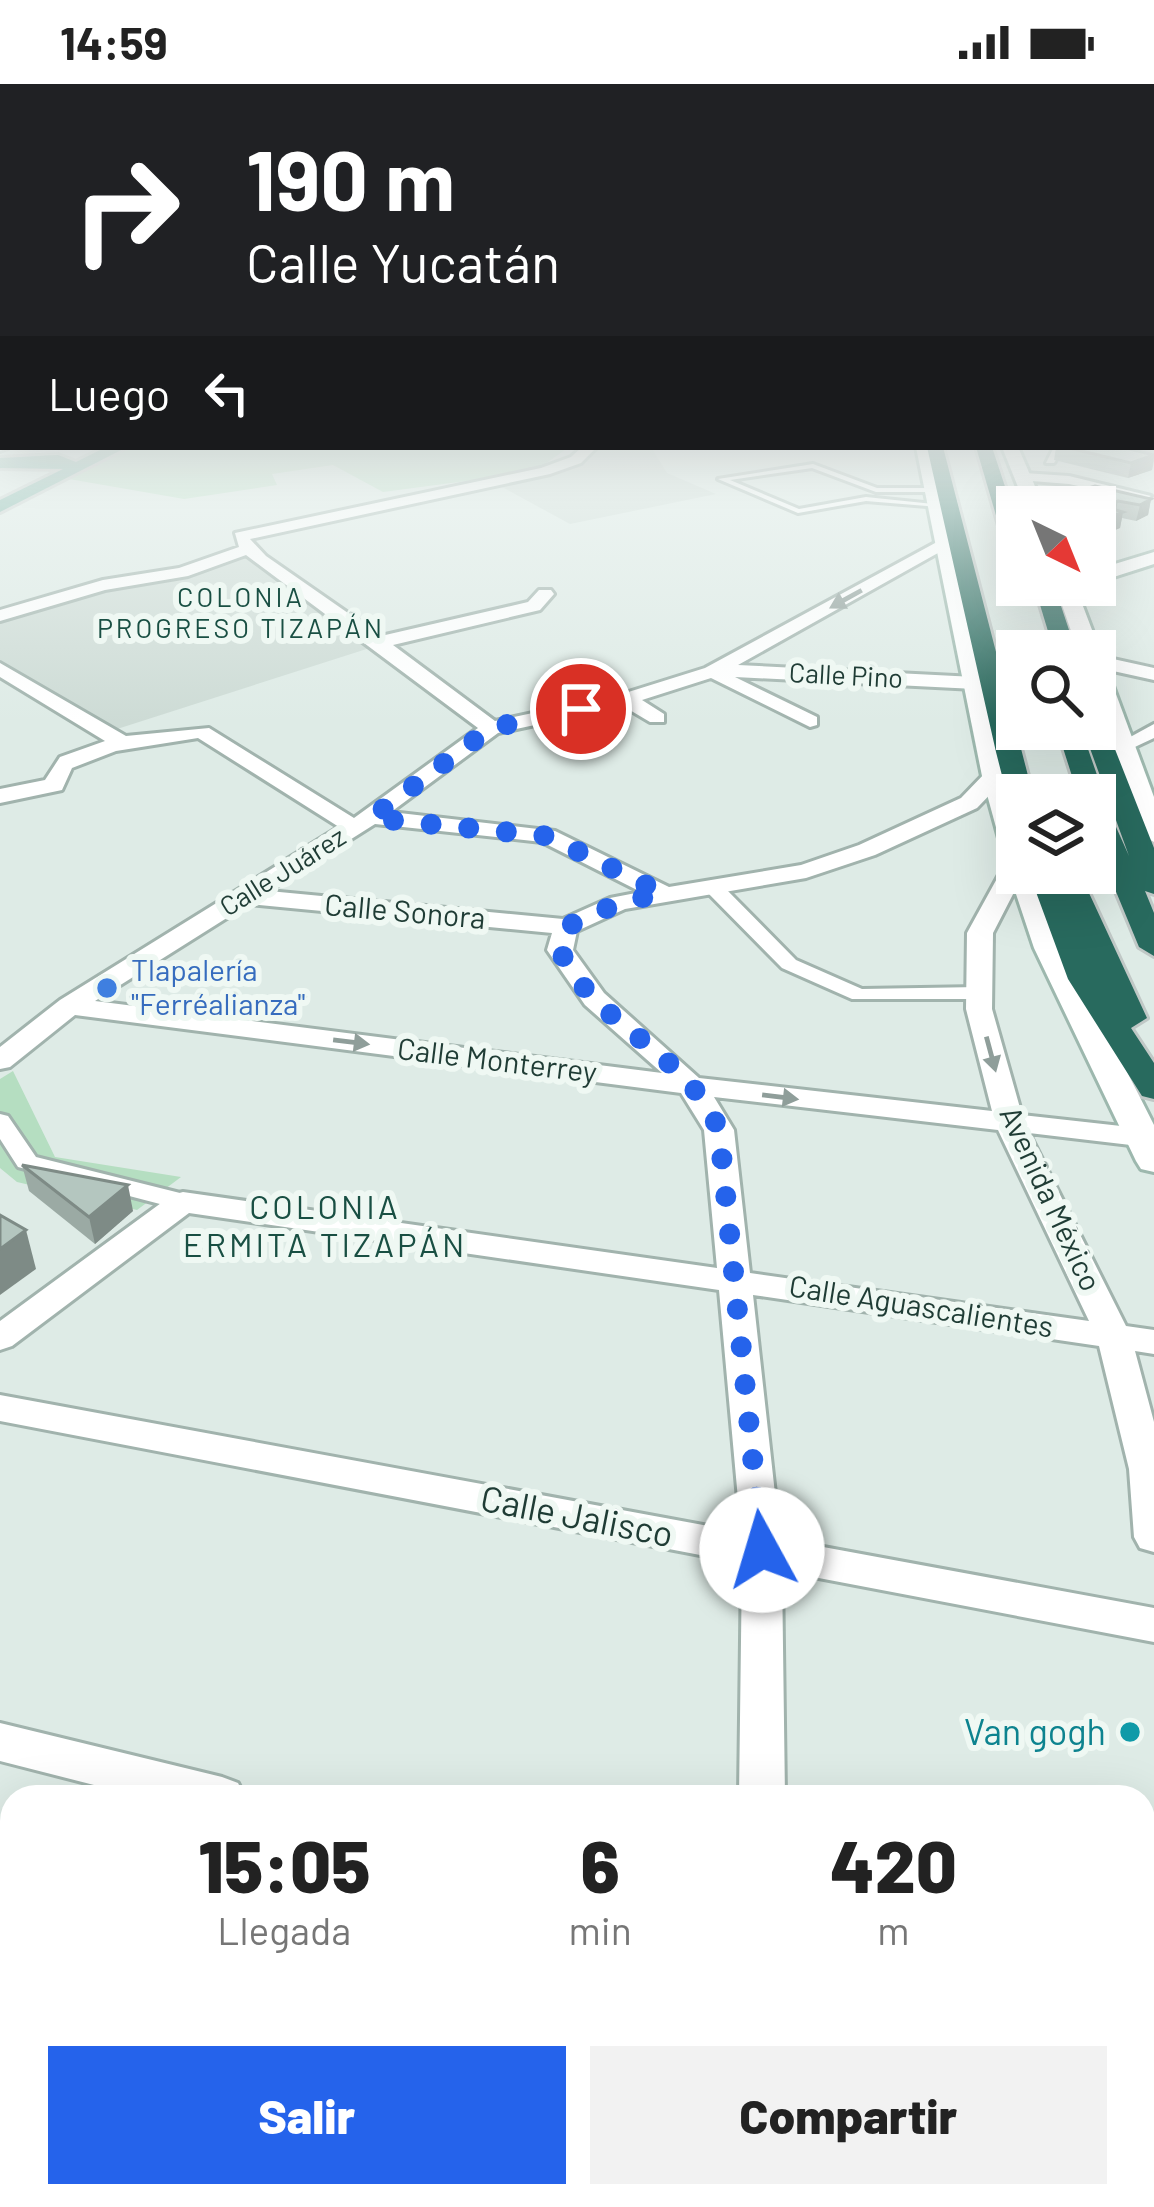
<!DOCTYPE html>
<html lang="es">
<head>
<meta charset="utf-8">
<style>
  body { margin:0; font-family:Barlow,sans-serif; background:#f2f2f2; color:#222; height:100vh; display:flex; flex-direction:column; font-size:45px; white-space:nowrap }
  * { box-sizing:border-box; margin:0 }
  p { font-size:39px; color:#767676 }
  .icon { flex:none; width:66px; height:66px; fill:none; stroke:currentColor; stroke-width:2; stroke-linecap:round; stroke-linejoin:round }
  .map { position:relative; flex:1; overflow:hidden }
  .drawer { position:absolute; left:0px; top:1701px; width:1155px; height:423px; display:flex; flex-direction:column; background:#fff; border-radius:36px 36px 0 0; box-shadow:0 12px 48px #0002 }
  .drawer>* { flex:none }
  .hud { position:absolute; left:0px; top:0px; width:1155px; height:366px; box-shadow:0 12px 48px #0002; background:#202124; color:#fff; overflow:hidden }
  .needle { width:78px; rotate:137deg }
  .buttons { position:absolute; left:996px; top:402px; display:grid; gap:24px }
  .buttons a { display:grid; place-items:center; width:120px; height:120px; border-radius:0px; background:#fff; box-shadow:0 12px 48px #0002; font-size:60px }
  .pin { position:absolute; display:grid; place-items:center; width:102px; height:102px; color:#fff; margin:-51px; border:6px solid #fff; border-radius:50%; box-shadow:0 3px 12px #0007 }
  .me { position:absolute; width:132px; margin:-66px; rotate:354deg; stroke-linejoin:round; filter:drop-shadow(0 0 9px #0008) }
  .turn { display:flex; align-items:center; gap:42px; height:252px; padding:0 48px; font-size:54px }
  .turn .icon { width:156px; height:156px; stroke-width:2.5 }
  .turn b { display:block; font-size:84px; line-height:102px }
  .then { display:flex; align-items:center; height:114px; padding:0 48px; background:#0003; gap:24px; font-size:45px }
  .eta { display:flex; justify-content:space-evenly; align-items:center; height:204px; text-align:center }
  .eta b { font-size:72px; font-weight:800; line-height:84px }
  .cta { display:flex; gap:24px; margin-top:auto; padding:24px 48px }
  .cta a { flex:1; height:138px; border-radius:0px; background:#2563eb; color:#fff; font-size:48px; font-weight:800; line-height:138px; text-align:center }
  .cta a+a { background:#f2f2f2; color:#222 }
  .status { display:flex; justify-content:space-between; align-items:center; height:84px; padding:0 60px; background:#fff; direction:ltr }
  .status svg { height:33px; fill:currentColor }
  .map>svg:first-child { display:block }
  .built { fill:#cddbd5 }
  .green { fill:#b5dec1 }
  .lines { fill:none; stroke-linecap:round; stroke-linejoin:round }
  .service-casing { stroke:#a1b3ad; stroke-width:6 }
  .pedestrian-casing { stroke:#a1b3ad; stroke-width:6 }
  .minor-casing { stroke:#a1b3ad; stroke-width:6 }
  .tertiary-casing { stroke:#a1b3ad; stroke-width:6 }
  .secondary-casing { stroke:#9db8ae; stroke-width:6 }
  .primary-casing { stroke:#c0c8c6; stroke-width:6 }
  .motorway-casing { stroke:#c0c8c6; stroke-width:6 }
  .service { fill:#fff; fill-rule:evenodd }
  .pedestrian { fill:#fff; fill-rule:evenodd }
  .minor { fill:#fff; fill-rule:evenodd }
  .tertiary { fill:#fff; fill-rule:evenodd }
  .secondary { fill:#fff; fill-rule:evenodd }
  .primary { fill:#60a494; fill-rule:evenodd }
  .motorway { fill:#286a5e; fill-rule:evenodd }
  .wall { fill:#9baaa4 }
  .shaded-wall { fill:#7e8b86 }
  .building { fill:#b4c6bf; stroke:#7e8b86; stroke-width:3 }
  .oneway { fill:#8f9e9a }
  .route { stroke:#2563eb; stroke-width:21; stroke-dasharray:0 37.8 }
  .shop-dot { fill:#3f7fe0; stroke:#eff8f3; stroke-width:4.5 }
  .culture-dot { fill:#0f9aa8; stroke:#eff8f3; stroke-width:4.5 }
  .labels { text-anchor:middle; stroke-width:12; stroke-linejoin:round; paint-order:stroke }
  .far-neighbourhood-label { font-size:27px; letter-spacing:3px; fill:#194f43; stroke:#eff8f3 }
  .far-street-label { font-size:27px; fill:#1f3c35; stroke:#eff8f3 }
  .street-label { font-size:30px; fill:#1f3c35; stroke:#eff8f3 }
  .shop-label { font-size:30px; fill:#366cbe; stroke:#eff8f3; text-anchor:start }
  .neighbourhood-label { font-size:33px; letter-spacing:3px; fill:#194f43; stroke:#eff8f3 }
  .near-street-label { font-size:36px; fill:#1f3c35; stroke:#eff8f3 }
  .near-culture-label { font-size:36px; fill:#0d838f; stroke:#eff8f3; text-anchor:end }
</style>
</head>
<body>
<div class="status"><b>14:59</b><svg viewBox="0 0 49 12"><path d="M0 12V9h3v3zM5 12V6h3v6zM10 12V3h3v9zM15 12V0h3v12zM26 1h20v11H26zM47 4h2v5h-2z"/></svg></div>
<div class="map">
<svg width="1154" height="2123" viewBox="0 0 1154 2123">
  <rect width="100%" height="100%" fill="#deebe6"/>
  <g class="built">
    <path d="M597 363H651L667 389 716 410 570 440 493 398 529 394Z"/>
    <path d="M244 469 376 562 114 646 8 585 0 576V536Z"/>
  </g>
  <g class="green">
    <path d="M130 363H569L534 388 383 408 333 381 272 390 277 401 184 415 69 395Z"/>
    <path d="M13 987 55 1073 181 1093 137 1126 17 1098 0 1084V995Z"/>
  </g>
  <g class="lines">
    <defs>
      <path id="service" d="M813 380 877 404H935L939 406 935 408H876L812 384 730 396 799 425 866 413 943 421 939 423 866 417 798 429 718 395Z"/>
      <g id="pedestrian">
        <path d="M1054 363H1064L1054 379H1046Z"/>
        <path d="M712 796 719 798 796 876 862 905 979 903 990 909 979 915H852L782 884 705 806 702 802Z"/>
        <path d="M0 1030 8 1032 36 1073 192 1112 196 1118 183 1126 18 1083 0 1055Z"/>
      </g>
      <g id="minor">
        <path d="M582 363H597L581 379 550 390 250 455 266 472 381 552 528 518 539 506H551L554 510 540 526 393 561 495 637 622 610 705 584 948 452 954 454V460L738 581 975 593 985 599 975 605 735 593 817 633V641L810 643 711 594 642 616 664 630V638H650L623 622 498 649 391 728 555 747 669 803 801 781 859 761 961 714 987 687H1003V697L977 724 875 771 806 794 625 825 577 847 573 866 604 909 699 994 992 1027 966 925 967 849 1005 780 1017 773V789H1024L993 849 992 925 1022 1031 1139 1044 1154 1053 1139 1062 1029 1049 1126 1242 1154 1246V1270L1135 1267 1154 1338V1468L1140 1464 1134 1453 1129 1385 1099 1262 753 1211 780 1455 1154 1524V1558L782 1487 785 1713H739L742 1479 0 1337V1311L741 1448 719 1206 189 1129 12 1262 0 1266V1237L172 1111 183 1108 717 1184 704 1046 681 1009 75 931 10 983 0 985V963L60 916 339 743 198 654 116 667 72 684 62 706 0 719V705L45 696 60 673 105 657 0 593V579L126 652 209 644 354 734 478 644 246 471 188 492 105 506 0 537V526L103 496 179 484 239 463 235 449 541 384 571 373ZM375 740 542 758 641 808 610 814 563 835 269 807ZM249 820 552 849 547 866 585 921 662 989 95 917ZM714 1013 998 1046 1089 1237 750 1189 734 1046Z"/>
        <path d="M1024 389 1069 392 1151 412 1144 416 1069 400 1019 396Z"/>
        <path d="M1095 571 1154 584V596L1095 583Z"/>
        <path d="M1154 640V654L1122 669 1112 663Z"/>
        <path d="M0 1639 222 1693 238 1699 245 1713H141L0 1677Z"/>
        <path d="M1154 1874V2021L1143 2026V1879Z"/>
        <path d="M1143 2092 1152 2112 1150 2123H1096L1098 2112H1143Z"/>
        <path d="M564 2112H621L617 2123H560Z"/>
      </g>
      <path id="tertiary" d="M3 356V363H10L0 367Z"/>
      <g id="secondary">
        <path d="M916 363H932L1017 723V777L1003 769 982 692Z"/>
        <path d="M1002 363H1018L1044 423H1026Z"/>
        <path d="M1154 468V480L1095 499V486Z"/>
        <path d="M1055 501H1075L1100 567 1097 572 1095 567H1078Z"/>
        <path d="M1095 576 1106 583 1154 713V758L1140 750 1095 616Z"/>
        <path d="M1017 782V789H1037L1064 864 1154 1041V1088L1141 1085 1136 1077 1034 864 1009 789Z"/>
      </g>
      <path id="primary" d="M106 363H127L0 428V416L63 385 0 384V374L58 371 76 378Z"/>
      <g id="motorway">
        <path d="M927 363H943L1033 711H1017V718L1007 711 996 668Z"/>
        <path d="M976 363H992L1017 439V475L1007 469Z"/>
        <path d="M1034 501H1054L1076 567H1054Z"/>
        <path d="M1095 638 1107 645 1154 764V810L1145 807 1154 829V872L1139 863 1095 757V711H1078L1057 645H1081L1104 711 1097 717 1108 725 1129 772 1083 645H1095Z"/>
        <path d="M1029 789H1057L1063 805 1075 800 1089 809 1147 934 1131 944 1154 979V1015L1142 1012 1068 895Z"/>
      </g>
    </defs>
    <use href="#service" class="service-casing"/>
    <use href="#pedestrian" class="pedestrian-casing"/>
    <use href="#minor" class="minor-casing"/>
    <use href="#tertiary" class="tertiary-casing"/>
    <use href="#secondary" class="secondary-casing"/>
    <use href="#primary" class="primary-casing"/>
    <use href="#motorway" class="motorway-casing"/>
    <use href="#service" class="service"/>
    <use href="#pedestrian" class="pedestrian"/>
    <use href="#minor" class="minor"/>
    <use href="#tertiary" class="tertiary"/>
    <use href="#secondary" class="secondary"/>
    <use href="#primary" class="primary"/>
    <use href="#motorway" class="motorway"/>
  </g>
  <g class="wall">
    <path d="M1152 342H1154V377L1152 386 1128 394 1054 376 1056 363H1152Z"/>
    <path d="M1081 406 1151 415 1148 431 1136 437 1122 434 1120 444 1105 450 1095 448V423H1048L1049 418 1079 417Z"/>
    <path d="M22 1081 133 1127 95 1160 29 1107Z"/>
  </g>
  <g class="shaded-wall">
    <path d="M1154 371 1152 386 1128 394 1131 379Z"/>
    <path d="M1151 415 1148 431 1136 437 1140 421Z"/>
    <path d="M1118 417 1115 431 1123 428 1120 444 1105 450 1108 433 1102 422Z"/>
    <path d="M128 1101 133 1127 95 1160 89 1133Z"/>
    <path d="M26 1146 36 1185 0 1211V1165Z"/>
  </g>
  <g class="building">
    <path d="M1065 363H1122L1154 371 1131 379Z"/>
    <path d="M1095 402 1151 415 1140 421 1118 417 1102 422 1123 428 1108 433 1095 430V423H1067L1049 418 1062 413 1084 418 1099 412 1081 406Z"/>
    <path d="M22 1081 128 1101 89 1133Z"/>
    <path d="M0 1131 26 1146 0 1165Z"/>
  </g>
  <defs><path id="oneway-solid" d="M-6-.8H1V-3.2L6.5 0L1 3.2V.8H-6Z" transform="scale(3)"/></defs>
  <g class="oneway">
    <use href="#oneway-solid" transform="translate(846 515) rotate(151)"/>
    <use href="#oneway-solid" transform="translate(351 958) rotate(7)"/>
    <use href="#oneway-solid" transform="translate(991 970) rotate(75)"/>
    <use href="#oneway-solid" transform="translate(780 1013) rotate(7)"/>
  </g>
  <linearGradient id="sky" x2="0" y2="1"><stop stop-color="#7fbbe0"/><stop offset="0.54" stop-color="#f0f6f4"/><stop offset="1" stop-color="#f0f6f4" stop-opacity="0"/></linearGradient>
  <rect width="1154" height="639" fill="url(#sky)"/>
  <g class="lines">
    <path class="route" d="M581 625 491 644 371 734 547 752 662 809 619 819 566 843 560 866C594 942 686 966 719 1046L762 1466"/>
  </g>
  <circle class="shop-dot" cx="107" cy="904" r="12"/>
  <circle class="culture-dot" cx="1130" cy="1648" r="12"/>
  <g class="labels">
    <g class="far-neighbourhood-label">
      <text x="241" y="523">COLONIA<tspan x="241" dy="31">PROGRESO TIZAPÁN</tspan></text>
    </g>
    <g class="far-street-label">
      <text transform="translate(846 592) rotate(3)" y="9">Calle Pino</text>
      <text transform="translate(283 788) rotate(-32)" y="9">Calle Juárez</text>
    </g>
    <g class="street-label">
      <text transform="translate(405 828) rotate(5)" y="10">Calle Sonora</text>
      <text transform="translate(497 977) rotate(7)" y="10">Calle Monterrey</text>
      <text transform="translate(1050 1115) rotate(65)" y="10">Avenida México</text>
      <text transform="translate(921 1223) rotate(9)" y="10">Calle Aguascalientes</text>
    </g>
    <g class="shop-label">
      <text x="131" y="897">Tlapalería<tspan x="131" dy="34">"Ferréalianza"</tspan></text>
    </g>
    <g class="neighbourhood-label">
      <text x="325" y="1135">COLONIA<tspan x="325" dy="38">ERMITA TIZAPÁN</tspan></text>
    </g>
    <g class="near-street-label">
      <text transform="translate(577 1432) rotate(11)" y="13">Calle Jalisco</text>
    </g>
    <g class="near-culture-label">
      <text x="1106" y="1661">Van gogh</text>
    </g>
  </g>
</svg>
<div class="buttons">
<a><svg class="needle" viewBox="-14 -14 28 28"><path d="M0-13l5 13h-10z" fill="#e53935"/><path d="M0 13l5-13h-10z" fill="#767676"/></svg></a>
<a><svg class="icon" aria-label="search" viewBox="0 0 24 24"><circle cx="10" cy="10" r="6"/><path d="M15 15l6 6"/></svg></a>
<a><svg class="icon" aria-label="layers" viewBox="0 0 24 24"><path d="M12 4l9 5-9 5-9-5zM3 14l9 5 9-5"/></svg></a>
</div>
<div class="pin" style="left:581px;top:625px;background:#d93025"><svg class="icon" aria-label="arrive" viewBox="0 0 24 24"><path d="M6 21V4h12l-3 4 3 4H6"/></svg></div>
<svg class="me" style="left:762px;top:1466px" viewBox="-20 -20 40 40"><circle r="19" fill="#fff"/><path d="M0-13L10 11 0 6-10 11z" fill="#2563eb"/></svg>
<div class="hud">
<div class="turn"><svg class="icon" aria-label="right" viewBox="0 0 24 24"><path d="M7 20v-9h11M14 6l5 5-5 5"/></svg><div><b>190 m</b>Calle Yucatán</div></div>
<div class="then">Luego<svg class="icon" aria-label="left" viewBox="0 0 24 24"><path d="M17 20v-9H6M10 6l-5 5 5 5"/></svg></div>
</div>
<section class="drawer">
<div class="eta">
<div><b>15:05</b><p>Llegada</p></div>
<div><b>6</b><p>min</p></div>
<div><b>420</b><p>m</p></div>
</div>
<div class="cta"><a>Salir</a><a>Compartir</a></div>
</section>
</div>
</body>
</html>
